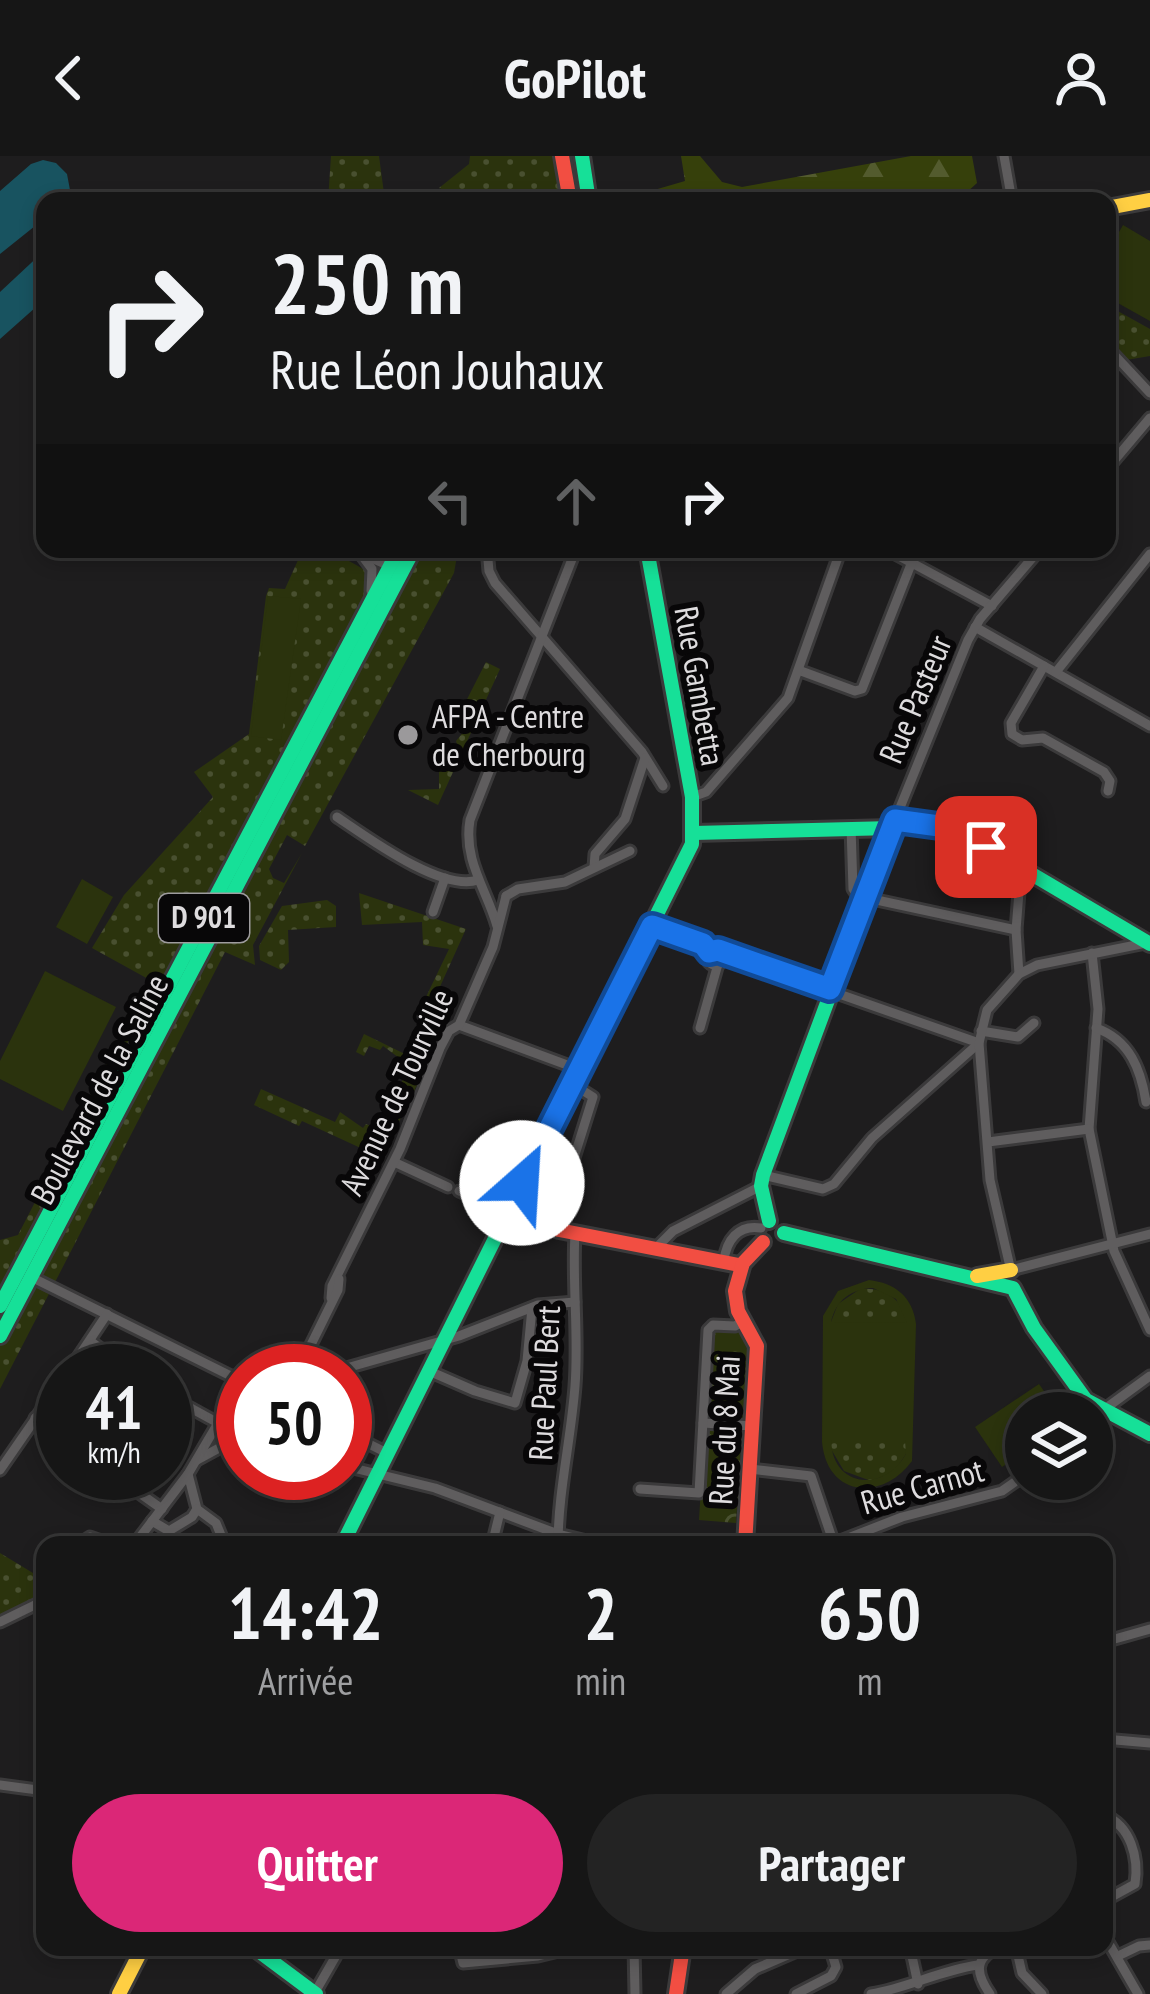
<!DOCTYPE html>
<html lang="fr">
<head>
<meta charset="utf-8">
<style>
  body { margin:0; font-family:"PT Sans Narrow",sans-serif; background:#232323; color:#f1f3f6; height:100vh; display:flex; flex-direction:column; font-size:45px; white-space:nowrap }
  * { box-sizing:border-box; margin:0 }
  p { font-size:39px; color:#9e9fa1 }
  .icon { flex:none; width:66px; height:66px; fill:none; stroke:currentColor; stroke-width:2; stroke-linecap:round; stroke-linejoin:round }
  .map { position:relative; flex:1; overflow:hidden }
  .details { position:absolute; left:36px; top:1380px; width:1077px; height:420px; display:flex; flex-direction:column; background:#161616; border-radius:24px; box-shadow:0 6px 18px #0003,0 0 0 3px #353535 }
  .details>* { flex:none }
  .guide { position:absolute; left:36px; top:36px; width:1080px; height:366px; border-radius:24px; box-shadow:0 6px 18px #0003,0 0 0 3px #353535; background:#161616; color:#f1f3f6; overflow:hidden }
  .buttons { position:absolute; left:1005px; top:1236px; display:grid; gap:24px }
  .buttons a { display:grid; place-items:center; width:108px; height:108px; border-radius:50%; background:#161616; box-shadow:0 6px 18px #0003,0 0 0 3px #353535; font-size:60px }
  .speed { position:absolute; left:36px; top:1188px; display:flex; gap:24px; font-size:60px; font-weight:700; text-align:center }
  .speed>* { display:grid; place-content:center; width:156px; height:156px; border-radius:50%; background:#161616; box-shadow:0 6px 18px #0003,0 0 0 3px #353535; line-height:1 }
  .speed small { font-size:30px; font-weight:400 }
  .speed .limit { border:18px solid #d22; background:#fff; color:#111 }
  .pin { position:absolute; display:grid; place-items:center; width:102px; height:102px; color:#fff; margin:-51px; border-radius:24px; box-shadow:0 6px 18px #0006 }
  .me { position:absolute; width:132px; margin:-66px; rotate:26deg; stroke-linejoin:round; filter:drop-shadow(0 0 9px #0008) }
  .turn { display:flex; align-items:center; gap:42px; height:252px; padding:0 36px; font-size:54px }
  .turn .icon { width:156px; height:156px; stroke-width:2.5 }
  .turn b { display:block; font-size:84px; line-height:102px }
  .lanes { display:flex; align-items:center; height:114px; padding:0 36px; background:#0003; justify-content:center; gap:60px; direction:ltr }
  .lanes .off { opacity:.35 }
  .eta { display:flex; justify-content:space-evenly; align-items:center; height:204px; text-align:center }
  .eta b { font-size:72px; font-weight:700; line-height:84px }
  .cta { display:flex; gap:24px; margin-top:auto; padding:24px 36px }
  .cta a { flex:1; height:138px; border-radius:72px; background:#db2777; color:#fff; font-size:48px; font-weight:700; line-height:138px; text-align:center }
  .cta a+a { background:#232323; color:#f1f3f6 }
  header { display:flex; justify-content:space-between; align-items:center; height:156px; padding:0 36px; background:#161616; font-size:54px; font-weight:700 }
  .map>svg:first-child { display:block }
  .grass { fill:url(#grass-dots) }
  .forest { fill:url(#forest-firs) }
  .park { fill:url(#park-crowns) }
  .pitch { fill:#2b330d; fill-rule:evenodd }
  .water { fill:#185360 }
  .lines { fill:none; stroke-linecap:round; stroke-linejoin:round }
  .street-casing { stroke:#3b3a3b; stroke-width:15 }
  .fast-casing { stroke:#3b3a3b; stroke-width:20 }
  .slow-casing { stroke:#3b3a3b; stroke-width:20 }
  .jam-casing { stroke:#3b3a3b; stroke-width:20 }
  .street { stroke:#5f5d5e; stroke-width:9 }
  .fast { stroke:#16e098; stroke-width:14 }
  .slow { stroke:#ffcf43; stroke-width:14 }
  .jam { stroke:#f24e42; stroke-width:14 }
  .route-casing { stroke:#114b97; stroke-width:30 }
  .route { stroke:#1a73e8; stroke-width:21 }
  .poi-dot { fill:#9b999b; stroke:#080708; stroke-width:4.5 }
  .labels { text-anchor:middle; stroke-width:12; stroke-linejoin:round; paint-order:stroke }
  .shield { fill:#080708; stroke:#9e9c9e; stroke-width:3 }
  .shield-label { font-size:30px; font-weight:bold; fill:#dedcde }
  .street-label { font-size:33px; fill:#dedcde; stroke:#080708 }
  .poi-label { font-size:33px; fill:#dedcde; stroke:#080708; text-anchor:start }
</style>
</head>
<body>
<header><svg class="icon" aria-label="back" viewBox="0 0 24 24"><path d="M15 5l-7 7 7 7"/></svg>GoPilot<svg class="icon" aria-label="person" viewBox="0 0 24 24"><circle cx="12" cy="8" r="4"/><path d="M4 21q1-7 8-7t8 7"/></svg></header>
<div class="map">
<svg width="1150" height="1838" viewBox="0 0 1150 1838">
  <defs>
    <pattern id="grass-dots" width="8" height="8" patternUnits="userSpaceOnUse" patternTransform="scale(3)"><rect width="8" height="8" fill="#2b330d"/><path d="M2 2h.1M6 6h.1" fill="none" stroke="#495030" stroke-width="1.8" stroke-linecap="round"/></pattern>
    <pattern id="forest-firs" width="22" height="20" patternUnits="userSpaceOnUse" patternTransform="scale(3)"><rect width="22" height="20" fill="#36400b"/><path d="M5 1l3.5 6h-7zM16 11l3.5 6h-7z" fill="#535b2e"/></pattern>
    <pattern id="park-crowns" width="20" height="18" patternUnits="userSpaceOnUse" patternTransform="scale(3)"><rect width="20" height="18" fill="#2b330d"/><path d="M2 6a3 3 0 1 1 6 0M12 15a3 3 0 1 1 6 0" fill="none" stroke="#495030"/></pattern>
  </defs>
  <rect width="100%" height="100%" fill="#1e1d1e"/>
  <g class="grass">
    <path d="M331 0H379L385 45H328Z"/>
    <path d="M470 0H552L561 45H448L451 37 439 32 469 8Z"/>
    <path d="M1107 149 1150 173V200L1126 204 1107 183Z"/>
    <path d="M303 393C343 393 367 418 400 436L423 393H463L464 394H458L454 417 305 690 287 679 269 713 273 722 284 727 302 697 253 789 255 809 225 796 0 1233V1084L18 1079 150 824 92 792 124 739 213 641 194 616 249 578 266 440 269 432 285 433Z"/>
    <path d="M486 506 500 513 438 649 408 634 439 633V593L446 591V605L453 608 459 596 456 585 469 569V562L461 561V555Z"/>
    <path d="M359 737 466 773 429 855 426 841 449 793 423 789 422 766 362 769Z"/>
    <path d="M327 744 336 750V771L288 774 289 806 281 814 260 804 259 790 282 750Z"/>
    <path d="M364 878 411 901 410 910 422 919 386 992 370 985 365 994 302 965 299 970 254 949 261 933 335 966 340 956 363 972 366 968 376 972 381 962 386 963 392 949 388 947 406 919 402 917 406 907 383 890 380 894 369 890 364 900 356 896Z"/>
    <path d="M860 1133C885 1131 901 1142 908 1167L906 1298 894 1316 871 1325 844 1315 831 1293V1166L838 1148Z"/>
    <path d="M0 1397 33 1417 39 1415 45 1426V1440L0 1461Z"/>
  </g>
  <path class="forest" d="M681 0H700L722 26 742 31 911 0H972L977 27 957 45H639L644 37 685 25Z"/>
  <path class="park" d="M711 1174 740 1175 748 1184 736 1367 699 1364Z"/>
  <g class="pitch">
    <path d="M1123 69 1150 85V165L1107 141V97Z"/>
    <path d="M268 440 301 443 281 584 251 580Z"/>
    <path d="M82 723 113 741 87 788 56 771Z"/>
    <path d="M45 815 116 851 63 955 0 923V905Z"/>
    <path d="M869 1124C895 1127 913 1141 916 1168L912 1305C882 1346 827 1341 822 1286L823 1160 838 1135ZM873 1132 896 1143 907 1167 831 1166C836 1144 851 1133 873 1132ZM831 1284H905L906 1298C884 1337 832 1332 831 1284Z"/>
    <path d="M1039 1228 1059 1257H1026V1295L1002 1311 975 1271Z"/>
  </g>
  <g class="water">
    <path d="M43 4 56 7 67 18 70 34 64 45H45V62L0 98V35L31 8Z"/>
    <path d="M45 94V143L0 183V136Z"/>
  </g>
  <g class="lines">
    <defs>
      <g id="street">
        <path d="M1004 0 1012 45"/>
        <path d="M1107 191 1150 237"/>
        <path d="M1107 313 1150 262"/>
        <path d="M351 393 390 410"/>
        <path d="M487 393 489 415 495 427 642 596 663 630"/>
        <path d="M886 393 992 450"/>
        <path d="M360 397 372 413 371 435"/>
        <path d="M360 397 380 393"/>
        <path d="M975 471 1150 570"/>
        <path d="M1044 510 1011 567 1012 578 1022 584 1043 582 1104 616 1110 625 1108 635"/>
        <path d="M801 515 855 535 862 533 917 393"/>
        <path d="M1056 516 1150 398"/>
        <path d="M692 641 706 636 788 542 841 393"/>
        <path d="M337 661C367 681 441 736 478 724"/>
        <path d="M895 664 968 484 980 463 1040 393"/>
        <path d="M851 671 853 733 858 740 1016 774"/>
        <path d="M594 711 595 698 625 663 645 602"/>
        <path d="M506 740 518 733 565 726 630 695"/>
        <path d="M433 756 445 722"/>
        <path d="M497 770C487 734 463 705 470 664L576 393"/>
        <path d="M651 770 703 788 708 796"/>
        <circle cx="715" cy="801" r="8"/>
        <path d="M722 797 979 887 872 982 834 1028 823 1033 763 1019"/>
        <path d="M1092 797 1098 853 1089 973 1114 1095 1150 1174"/>
        <path d="M1019 818 1016 774 1021 711"/>
        <path d="M459 869 578 913"/>
        <path d="M700 872 718 808"/>
        <path d="M1096 872C1130 884 1141 914 1146 946"/>
        <path d="M981 875 1018 881 1034 867"/>
        <path d="M988 986 1089 973"/>
        <path d="M394 1006 448 1031"/>
        <path d="M459 1035 507 1057"/>
        <path d="M559 1074 573 1005 593 941 571 927"/>
        <path d="M656 1092 673 1075 761 1030"/>
        <path d="M724 1105C726 1085 738 1068 761 1072"/>
        <path d="M1011 1114 1150 1078"/>
        <path d="M1011 1115 990 1024 979 887 987 854 1019 818 1037 809 1146 787"/>
        <path d="M31 1121 243 1226"/>
        <path d="M331 1142 332 1130 400 993 440 892 449 875 459 869 493 791 506 740"/>
        <path d="M90 1185 132 1215"/>
        <path d="M69 1215 107 1158"/>
        <path d="M298 1215 338 1134 339 1123"/>
        <path d="M336 1215 459 1180 538 1149 575 1146"/>
        <path d="M429 1215 475 1235 515 1247 527 1205 532 1152"/>
        <path d="M165 1238 218 1267 243 1275"/>
        <path d="M1102 1255 1150 1220"/>
        <path d="M35 1262 63 1282"/>
        <path d="M703 1267 752 1270"/>
        <path d="M345 1276 387 1297"/>
        <path d="M197 1304 243 1279"/>
        <path d="M345 1310 435 1332 558 1378 603 1389"/>
        <path d="M750 1313 811 1320 834 1388"/>
        <path d="M0 1314 63 1223"/>
        <path d="M111 1317 162 1353"/>
        <path d="M188 1318 197 1353 216 1367 225 1389"/>
        <path d="M640 1333 699 1337 708 1174 713 1169 735 1170 744 1165"/>
        <path d="M152 1365 169 1375 192 1361 197 1353"/>
        <path d="M78 1389 90 1381 113 1389"/>
        <path d="M134 1389 188 1318 218 1267"/>
        <path d="M492 1389 500 1356"/>
        <path d="M558 1389C558 1337 571 1283 575 1230 579 1179 572 1128 575 1078"/>
        <path d="M830 1389 902 1361 1002 1335 1026 1318"/>
        <path d="M43 1414 45 1413"/>
        <path d="M0 1466 45 1444"/>
        <path d="M1104 1486 1150 1473"/>
        <path d="M1104 1583 1150 1587"/>
        <path d="M0 1629 45 1635"/>
        <path d="M1104 1659C1131 1670 1139 1702 1135 1728L1104 1745"/>
        <path d="M1104 1779 1138 1838"/>
        <path d="M459 1791 463 1807 538 1800 575 1791"/>
        <path d="M634 1791 635 1838"/>
        <path d="M910 1791 918 1828"/>
        <path d="M1016 1791 1022 1817 1042 1838"/>
        <path d="M1118 1800 1139 1790 1150 1789"/>
        <path d="M314 1838 341 1791"/>
        <path d="M726 1838 755 1813 806 1791"/>
        <path d="M796 1838 831 1820 836 1811 830 1791"/>
        <path d="M871 1838C908 1832 941 1814 978 1809"/>
        <path d="M990 1838C976 1818 973 1802 999 1791"/>
      </g>
      <g id="fast">
        <path d="M582 0 589 45"/>
        <path d="M694 677 892 672"/>
        <path d="M769 1065 761 1030 763 1019 895 664 939 670 986 691 1150 788"/>
        <path d="M784 1077 1013 1132 1034 1172 1086 1244 1150 1278"/>
        <path d="M0 1150 399 393"/>
        <path d="M0 1180 414 393"/>
        <path d="M342 1389 692 688V641L647 393"/>
        <path d="M253 1791 316 1838"/>
      </g>
      <g id="slow">
        <path d="M1107 52 1150 44"/>
        <path d="M977 1120 1011 1114"/>
        <path d="M119 1838 143 1791"/>
      </g>
      <g id="jam">
        <path d="M562 0 570 45"/>
        <path d="M507 1057 559 1074 739 1109"/>
        <path d="M745 1389 757 1190 738 1155 735 1135 743 1107 763 1086"/>
        <path d="M676 1838 683 1791"/>
      </g>
    </defs>
    <use href="#street" class="street-casing"/>
    <use href="#fast" class="fast-casing"/>
    <use href="#slow" class="slow-casing"/>
    <use href="#jam" class="jam-casing"/>
    <use href="#street" class="street"/>
    <use href="#fast" class="fast"/>
    <use href="#slow" class="slow"/>
    <use href="#jam" class="jam"/>
  </g>
  <g class="lines">
    <defs>
      <path id="route" d="M522 1027 652 770 703 788 709 796 718 794 830 833 895 664 939 670 986 691"/>
    </defs>
    <use href="#route" class="route-casing"/>
    <use href="#route" class="route"/>
  </g>
  <circle class="poi-dot" cx="408" cy="579" r="12"/>
  <g class="labels">
    <rect class="shield" x="159" y="738" width="90" height="48" rx="9"/>
    <g class="shield-label">
      <text x="204" y="772">D 901</text>
    </g>
    <g class="street-label">
      <text transform="translate(700 530) rotate(80)" y="12">Rue Gambetta</text>
      <text transform="translate(915 543) rotate(-67)" y="12">Rue Pasteur</text>
      <text transform="translate(99 933) rotate(-62)" y="12">Boulevard de la Saline</text>
      <text transform="translate(396 936) rotate(-65)" y="12">Avenue de Tourville</text>
      <text transform="translate(544 1227) rotate(-87)" y="12">Rue Paul Bert</text>
      <text transform="translate(724 1274) rotate(-87)" y="12">Rue du 8 Mai</text>
      <text transform="translate(922 1330) rotate(-16)" y="12">Rue Carnot</text>
    </g>
    <g class="poi-label">
      <text x="432" y="572">AFPA - Centre<tspan x="432" dy="38">de Cherbourg</tspan></text>
    </g>
  </g>
</svg>
<div class="buttons">
<a><svg class="icon" aria-label="layers" viewBox="0 0 24 24"><path d="M12 4l9 5-9 5-9-5zM3 14l9 5 9-5"/></svg></a>
</div>
<div class="speed"><div>41<small>km/h</small></div><div class="limit">50</div></div>
<div class="pin" style="left:986px;top:691px;background:#d93025"><svg class="icon" aria-label="arrive" viewBox="0 0 24 24"><path d="M6 21V4h12l-3 4 3 4H6"/></svg></div>
<svg class="me" style="left:522px;top:1027px" viewBox="-20 -20 40 40"><circle r="19" fill="#fff"/><path d="M0-13L10 11 0 6-10 11z" fill="#1a73e8"/></svg>
<div class="guide">
<div class="turn"><svg class="icon" aria-label="right" viewBox="0 0 24 24"><path d="M7 20v-9h11M14 6l5 5-5 5"/></svg><div><b>250 m</b>Rue Léon Jouhaux</div></div>
<div class="lanes"><svg class="icon off" aria-label="left" viewBox="0 0 24 24"><path d="M17 20v-9H6M10 6l-5 5 5 5"/></svg><svg class="icon off" aria-label="ahead" viewBox="0 0 24 24"><path d="M12 20V5M6 11l6-6 6 6"/></svg><svg class="icon" aria-label="right" viewBox="0 0 24 24"><path d="M7 20v-9h11M14 6l5 5-5 5"/></svg></div>
</div>
<section class="details">
<div class="eta">
<div><b>14:42</b><p>Arrivée</p></div>
<div><b>2</b><p>min</p></div>
<div><b>650</b><p>m</p></div>
</div>
<div class="cta"><a>Quitter</a><a>Partager</a></div>
</section>
</div>
</body>
</html>
